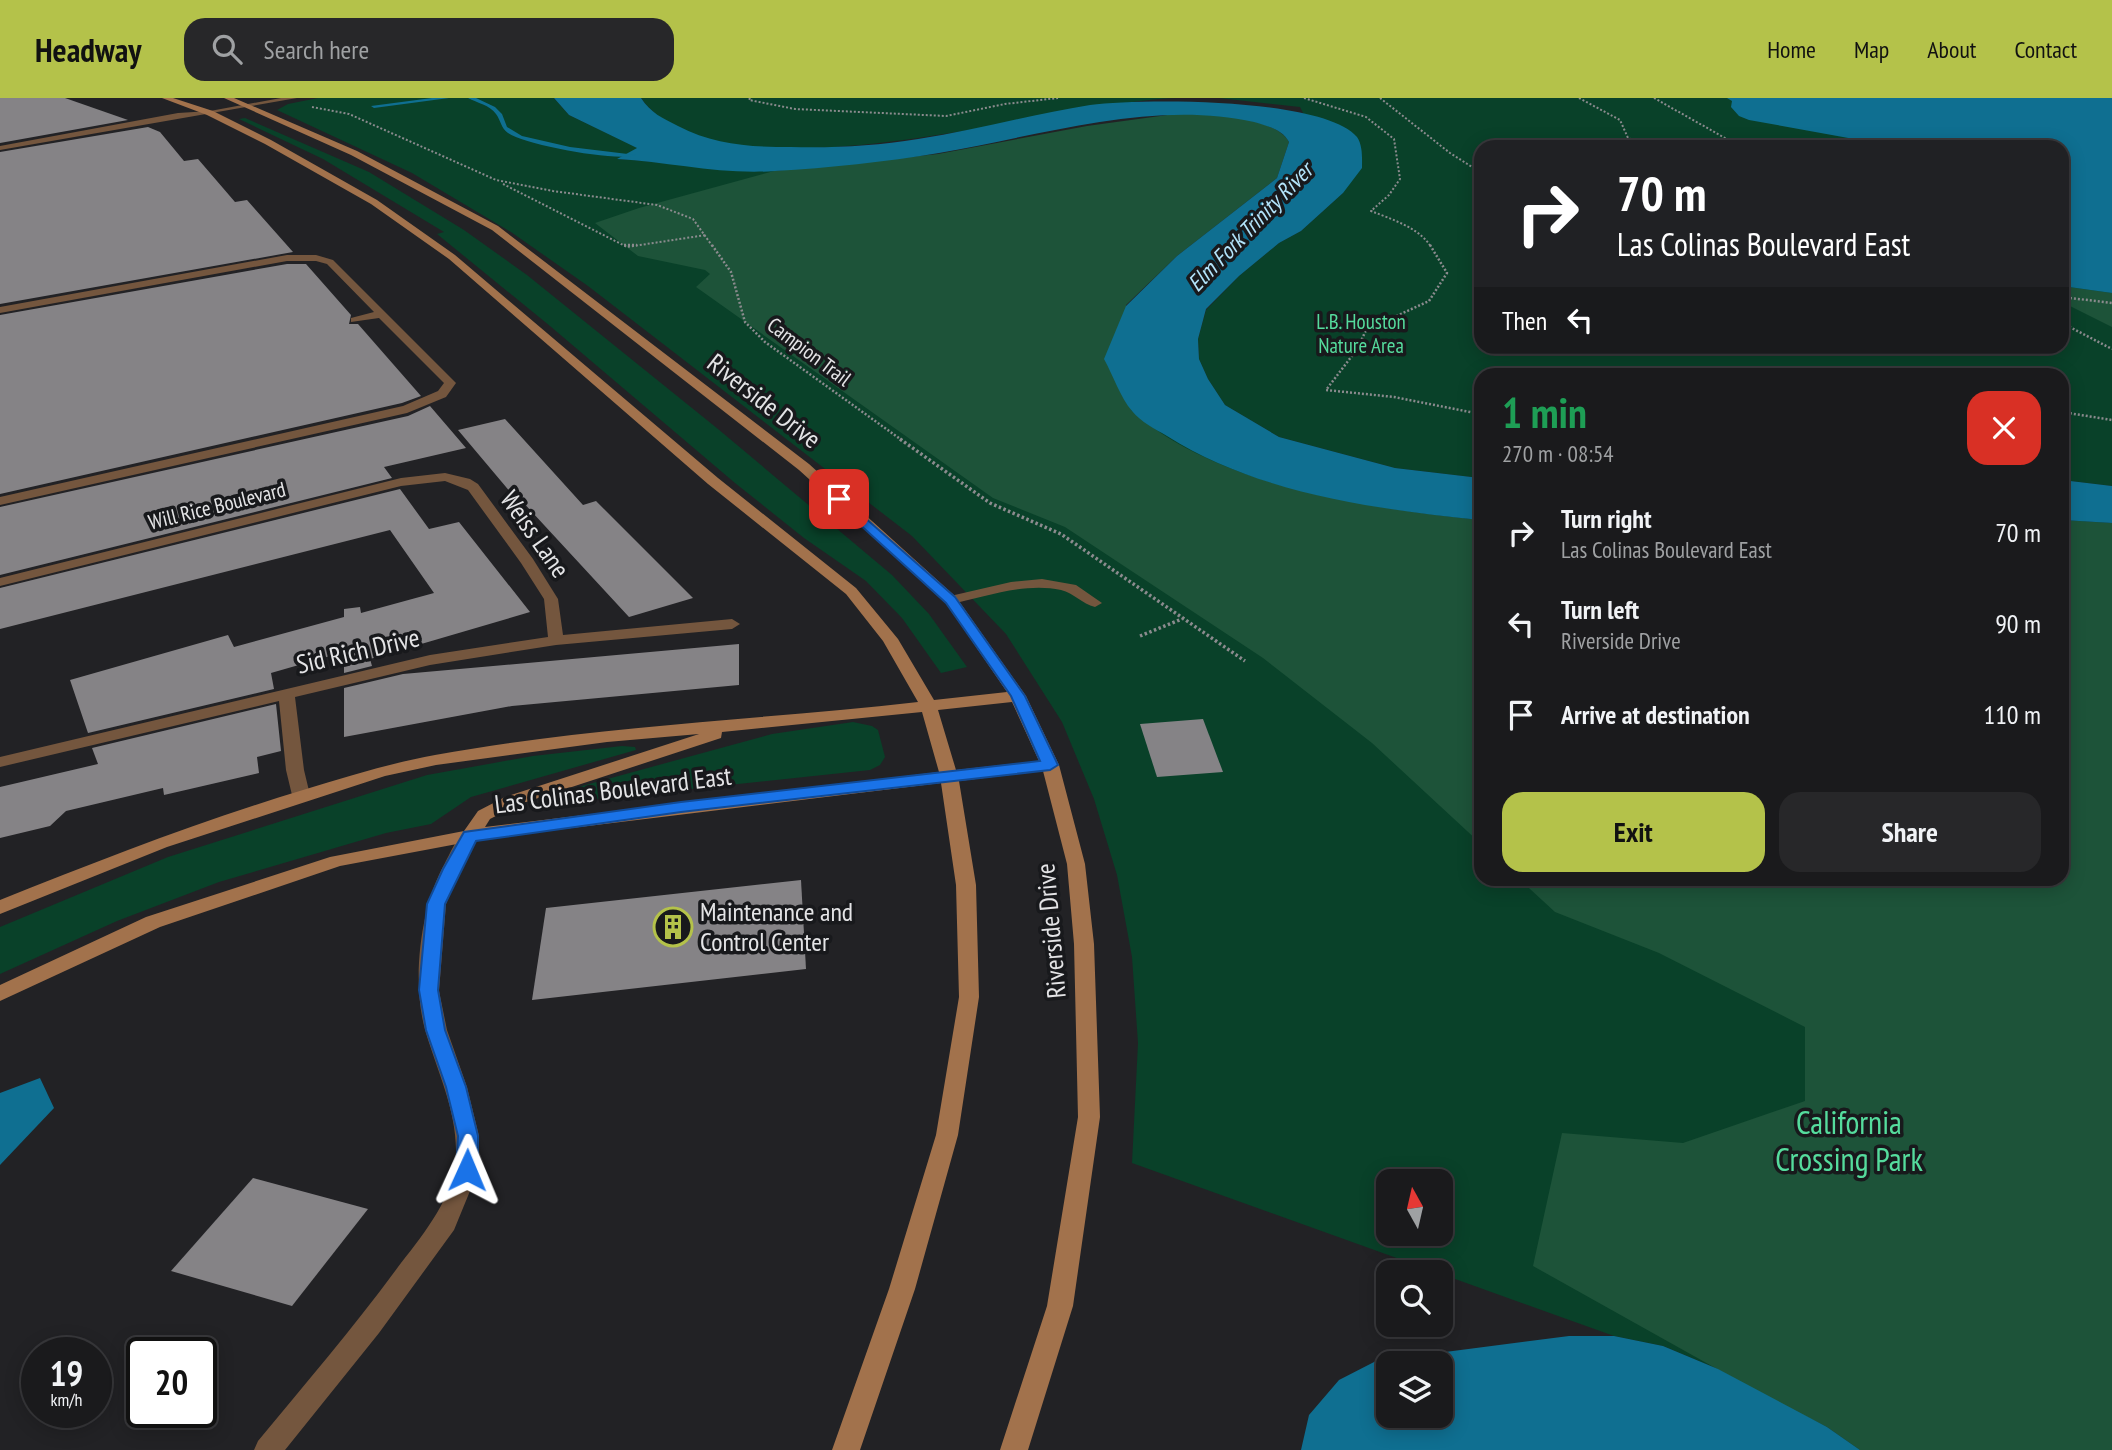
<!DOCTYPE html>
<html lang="en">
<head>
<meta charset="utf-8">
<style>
  body { margin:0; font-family:"PT Sans Narrow",sans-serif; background:#272729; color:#f1f3f6; height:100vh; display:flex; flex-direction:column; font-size:26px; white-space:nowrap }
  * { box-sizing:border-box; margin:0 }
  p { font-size:23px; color:#9fa1a3 }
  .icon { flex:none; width:38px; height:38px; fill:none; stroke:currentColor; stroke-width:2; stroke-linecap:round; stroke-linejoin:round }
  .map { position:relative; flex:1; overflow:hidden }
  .sheet { position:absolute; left:1474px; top:270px; width:595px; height:518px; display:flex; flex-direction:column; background:#1a1a1c; border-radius:21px; box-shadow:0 4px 18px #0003,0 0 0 2px #38383b }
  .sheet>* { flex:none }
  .top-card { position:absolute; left:1474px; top:42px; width:595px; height:214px; border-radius:21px; box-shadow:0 4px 18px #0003,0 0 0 2px #38383b; background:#202124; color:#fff; overflow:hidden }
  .needle { width:46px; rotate:352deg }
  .fabs { position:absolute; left:1376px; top:1071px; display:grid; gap:14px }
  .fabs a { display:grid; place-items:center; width:77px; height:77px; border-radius:14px; background:#1a1a1c; box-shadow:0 4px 18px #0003,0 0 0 2px #38383b; font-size:35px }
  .speed { position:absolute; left:21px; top:1239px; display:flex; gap:14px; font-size:35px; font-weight:700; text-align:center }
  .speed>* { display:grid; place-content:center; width:91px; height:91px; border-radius:50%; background:#1a1a1c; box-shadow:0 4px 18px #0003,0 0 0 2px #38383b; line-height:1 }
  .speed small { font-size:18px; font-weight:400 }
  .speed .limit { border:4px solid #111; border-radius:10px; background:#fff; color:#111 }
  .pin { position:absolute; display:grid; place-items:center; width:60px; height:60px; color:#fff; margin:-30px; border-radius:14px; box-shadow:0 4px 10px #0006 }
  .me { position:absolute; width:77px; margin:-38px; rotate:1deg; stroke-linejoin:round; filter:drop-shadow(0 0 5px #0008) }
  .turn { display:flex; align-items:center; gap:24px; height:147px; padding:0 28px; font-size:32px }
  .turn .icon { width:91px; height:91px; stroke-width:2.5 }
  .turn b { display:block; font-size:49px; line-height:60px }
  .then { display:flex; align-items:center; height:66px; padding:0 28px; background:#0003; gap:14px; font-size:26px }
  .round { display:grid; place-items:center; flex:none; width:74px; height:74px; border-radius:21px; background:#272729 }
  .headline { display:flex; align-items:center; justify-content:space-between; height:119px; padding:0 28px }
  h1 { font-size:42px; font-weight:700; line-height:52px; color:#1e9e55 }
  .primary-button { display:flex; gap:14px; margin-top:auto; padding:14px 28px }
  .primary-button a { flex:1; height:80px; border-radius:21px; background:#b4c24a; color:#111; font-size:28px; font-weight:700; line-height:80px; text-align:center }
  .primary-button a+a { background:#272729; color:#f1f3f6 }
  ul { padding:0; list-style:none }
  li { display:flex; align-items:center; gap:21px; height:91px; padding:0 28px }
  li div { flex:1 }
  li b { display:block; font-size:26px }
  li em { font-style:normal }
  header { display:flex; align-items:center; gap:42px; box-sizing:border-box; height:98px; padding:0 35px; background:#b4c24a; color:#111 }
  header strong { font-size:33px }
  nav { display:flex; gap:38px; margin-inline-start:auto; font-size:24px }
  .search { width:490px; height:63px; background:#272729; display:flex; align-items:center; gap:18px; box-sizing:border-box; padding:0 24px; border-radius:21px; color:#9fa1a3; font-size:26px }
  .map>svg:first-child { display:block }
  .green { fill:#094129; fill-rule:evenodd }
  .forest { fill:#1d5339 }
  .water { fill:#0f6f91; fill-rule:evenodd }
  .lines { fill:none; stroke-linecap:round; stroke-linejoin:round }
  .stream { fill:#0f6f91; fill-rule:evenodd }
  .building { fill:#858386 }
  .path-far2 { stroke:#8b8b8e; stroke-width:2; stroke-dasharray:2 2; stroke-linecap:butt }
  .path-far1 { stroke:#8b8b8e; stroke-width:2.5; stroke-dasharray:2 2; stroke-linecap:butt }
  .path { stroke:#8b8b8e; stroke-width:3.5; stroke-dasharray:2.5 2.5; stroke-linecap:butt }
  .service { fill:#74563e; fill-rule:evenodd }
  .minor { fill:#74563e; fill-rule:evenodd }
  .tertiary { fill:#74563e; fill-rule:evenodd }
  .secondary { fill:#a2724c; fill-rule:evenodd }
  .route { fill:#1a73e8; stroke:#114b97; stroke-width:2 }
  .labels { text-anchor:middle; stroke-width:7; stroke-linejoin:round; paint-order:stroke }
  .far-park-label { font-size:21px; fill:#55dc9d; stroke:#18191c }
  .far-street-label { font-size:21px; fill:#e4e4e6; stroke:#18191c }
  .far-water-label { font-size:23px; font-style:italic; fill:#b3e4fb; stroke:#18191c }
  .street-label { font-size:26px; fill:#e4e4e6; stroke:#18191c }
  .poi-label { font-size:26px; fill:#e4e4e6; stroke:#18191c; text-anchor:start }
  .near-park-label { font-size:32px; fill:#55dc9d; stroke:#18191c }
</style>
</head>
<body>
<header>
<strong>Headway</strong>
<div class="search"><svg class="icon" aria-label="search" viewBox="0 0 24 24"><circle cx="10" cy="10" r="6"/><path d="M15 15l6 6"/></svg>Search here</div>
<nav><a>Home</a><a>Map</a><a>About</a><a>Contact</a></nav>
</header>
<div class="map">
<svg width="2112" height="1352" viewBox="0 0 2112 1352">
  <rect width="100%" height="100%" fill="#222225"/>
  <g class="green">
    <path d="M318 0H554L569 17 638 50 618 61C670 64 721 74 774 73L1104 261 1386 412 1480 422V780H2062V422L2112 425V1352H1860L1827 1329 1718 1271 1663 1248 1614 1238 1132 1065 1138 945 1132 859 1117 777 1094 701 1062 624 1006 536 912 438 588 188 511 134 412 75 277 12 288 6ZM1388 1083H1440V1136H1388Z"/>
    <path d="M641 0H1177C1057 3 721 112 641 0Z"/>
    <path d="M1219 0H2112V388L2062 382V276H1480V380L1395 370 1279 339 1225 307 1208 281 1199 261 1198 241 1206 212 1239 178 1279 145 1301 133 1343 95 1300 9ZM1480 49H2062V248H1480Z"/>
    <path d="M245 20 369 74 464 132 527 177 718 331 892 477 929 516 967 569 941 575 902 520 866 483 804 440 735 385 550 228 437 136 444 134 323 61 239 21Z"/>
    <path d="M853 624 872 628 878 632 885 659 880 667 870 672 549 706V697L772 636Z"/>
    <path d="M622 648 635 649 636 652 471 699 431 726 386 735 219 784 117 823 0 876V829L168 759 427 677 533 658Z"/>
  </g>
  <g class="forest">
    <path d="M1182 15C1209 16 1276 19 1289 44L1277 80 1177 158 1126 207 1131 312C1217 389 1370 410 1480 422V745L1372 645 1263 560 1065 429 993 400 696 189 710 176 705 172 638 158 595 125 639 110 774 73 938 56 1087 28Z"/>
    <path d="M2062 188 2112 195V229L2062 204Z"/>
    <path d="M2062 422 2112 425V1352H1860L1827 1329 1769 1300 1533 1168 1562 1035 1683 1045 1805 1003V929L1659 855 1555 814 1519 781 2062 780Z"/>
  </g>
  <g class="water">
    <path d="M554 0H641C651 15 662 20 678 28 714 47 750 49 791 49 834 50 876 48 918 41 976 32 1033 16 1090 7 1146 0 1323 0 1357 39 1363 48 1362 60 1362 70L1343 95 1301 133 1279 145 1239 178 1206 211 1198 241 1199 261 1208 281 1225 307 1279 339 1395 370 1480 380V422C1375 411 1259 396 1167 338 1155 331 1141 324 1132 313 1120 299 1113 277 1104 261L1126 208 1177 158 1277 80 1289 44C1282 31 1267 28 1254 24 1152 1 1040 38 939 55 885 64 829 70 775 73 722 77 670 64 617 61L637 50 569 17Z"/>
    <path d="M1727 0H2112V195L2062 188V49H1898L1749 22 1739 18 1731 9 1732 3Z"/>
    <path d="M2062 382 2112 388V425L2062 422Z"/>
    <path d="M40 980 54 1010 0 1067V995Z"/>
    <path d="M1569 1238H1614L1663 1248 1718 1271 1827 1329 1860 1352H1301L1309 1317 1339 1282 1376 1263ZM1440 1265V1318H1388V1265Z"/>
  </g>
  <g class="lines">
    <g class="stream">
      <path d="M432 0H449L374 10 371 8Z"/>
      <path d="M468 0H476L495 9 502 16 507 29 522 38 570 49 636 57C616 64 526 47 508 35 501 30 501 23 496 16 490 7 477 5 468 0Z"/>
    </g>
  </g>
  <g class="building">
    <path d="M0 0H65L128 22 0 45Z"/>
    <path d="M148 29 160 34 184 63 198 61 235 104 247 102 293 154 0 206V54Z"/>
    <path d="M287 166H306L351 217 349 226H358L421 298 402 305 0 396V217Z"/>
    <path d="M430 308 466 350 384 369 392 380 0 477V409L408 318Z"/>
    <path d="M505 321 583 407 596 403 693 500 629 519 520 401 517 402 458 332Z"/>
    <path d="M400 391 429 431 459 424 530 514 370 561 372 568 344 575V554L271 575 274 591 88 635 70 582 228 537 234 549 344 519V511L360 509 361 515 434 495 390 432 0 531V490Z"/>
    <path d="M739 546V587L512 608 344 639V590L403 576Z"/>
    <path d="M276 606 281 653 257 659 259 675 164 697 163 690 66 713 50 728 0 740V689L98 666 92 650Z"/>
    <path d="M1203 621 1223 674 1157 679 1140 626Z"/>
    <path d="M801 782 806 871 532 902 546 810Z"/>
    <path d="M253 1080 368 1111 292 1208 171 1173Z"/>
  </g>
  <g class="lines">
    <g class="path-far2">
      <path d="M750 0 749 2 795 11 946 18 1005 6 1058 0"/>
      <path d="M1304 0 1366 19 1394 41 1400 81 1389 97 1371 113C1391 121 1420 130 1431 149"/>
      <path d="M1380 0 1450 55 1480 74"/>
      <path d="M1579 0 1620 22 1628 40 1650 49"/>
      <path d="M1654 0 1741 49"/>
      <path d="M312 9 349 16 496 82 553 93 657 107 693 121 713 149"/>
      <path d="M1556 49 1575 44 1596 49"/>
      <path d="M503 86 627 149 706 137"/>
    </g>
    <g class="path-far1">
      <path d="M624 147H637"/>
      <path d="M712 147 731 174 745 224 765 244 903 343"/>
      <path d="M1430 147 1447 175 1429 203 1366 232 1358 250 1326 292 1394 299 1480 316"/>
      <path d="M2062 199 2112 205"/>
      <path d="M2062 225 2112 251"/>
      <path d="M2062 314 2112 322"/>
    </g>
    <g class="path">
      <path d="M900 341 990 405 1061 436 1245 563"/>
      <path d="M1140 538 1182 521"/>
    </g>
    <g class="service">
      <path d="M287 157H316L333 162 456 285 446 299 407 315 0 407V399L403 308 438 293 444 285 379 220 351 224V220L374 214 327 166 316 163H287L0 215V209Z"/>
      <path d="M1042 481 1076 487 1102 505 1095 509C1082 506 1074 495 1061 492 1025 484 985 499 951 506L944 502 946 499 1011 484Z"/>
      <path d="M470 732 479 738 460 771 446 806 439 893 447 932 467 989 479 1038V1071L454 1132 379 1235 285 1352H254L258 1343C306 1285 354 1229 398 1169 419 1142 451 1103 455 1068 461 1022 439 978 426 935 411 886 420 809 445 765 451 754 458 735 470 732Z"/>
    </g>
    <path class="minor" d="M445 375 470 381 478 386 533 461 558 501 563 537 732 521 740 526 732 531 556 547 430 567 295 599 304 672 310 697 301 702 292 697 286 672 279 603 0 669V659L430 557 548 539 544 501 521 465 468 392 445 383 401 388 0 488V480L401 380Z"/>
    <path class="tertiary" d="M281 0H297L0 52V48L178 15 210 13Z"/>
    <path class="secondary" d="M162 0H173L213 13 271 42 377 102 455 157 718 380 856 490 898 541 934 602 1007 594 946 505 799 372 492 132 351 57 224 0H234L357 53 498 128 809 366 956 499 1026 598 1059 667 1085 766 1094 846 1100 1019 1073 1208 1028 1352H1000L1047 1208 1078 1019 1074 846 1067 766 1043 673 959 683 976 787 979 899 958 1037 915 1191 860 1352H832L889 1191 936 1037 959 899 956 787 941 685 489 740 340 768 160 829 0 903V887L146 819 330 759 464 733 478 713 505 699 699 636 607 644 436 667 385 678 167 749 0 816V802C100 762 200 723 303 692 347 679 390 665 435 657 594 628 758 622 918 604L883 543 846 496 708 386 449 161 371 106 265 46 207 17ZM1012 604 1039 663 956 672 938 612ZM922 614 939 674 485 729 490 721 517 707 721 640 722 634Z"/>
  </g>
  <path class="route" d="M839 397 955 499 1025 598 1058 667 1050 672 681 714 476 743 445 806 438 892 445 932 466 989 478 1038V1072L475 1078 467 1080 460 1078 456 1072 458 1038 446 989 426 932 419 892 427 806 443 771 464 734 681 704 1040 663 1011 598 946 505 835 404V399Z"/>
  <defs>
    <symbol id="building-ring" viewBox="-11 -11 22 22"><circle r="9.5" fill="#18191c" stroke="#b4c24a" stroke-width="1.5"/><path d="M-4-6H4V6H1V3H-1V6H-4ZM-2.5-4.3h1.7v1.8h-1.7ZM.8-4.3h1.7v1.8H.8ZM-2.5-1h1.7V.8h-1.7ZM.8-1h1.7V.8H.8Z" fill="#b4c24a"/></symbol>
  </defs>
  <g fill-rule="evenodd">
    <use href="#building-ring" x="651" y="807" width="44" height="44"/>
  </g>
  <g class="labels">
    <g class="far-park-label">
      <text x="1361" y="231">L.B. Houston<tspan x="1361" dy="24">Nature Area</tspan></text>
    </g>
    <g class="far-street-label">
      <text transform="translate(809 254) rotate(37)" y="7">Campion Trail</text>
      <text transform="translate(217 408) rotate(-14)" y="7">Will Rice Boulevard</text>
    </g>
    <g class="far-water-label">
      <text transform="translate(1250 129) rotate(-46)" y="8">Elm Fork Trinity River</text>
    </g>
    <g class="street-label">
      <text transform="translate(764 303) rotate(38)" y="9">Riverside Drive</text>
      <text transform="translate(535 436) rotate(55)" y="9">Weiss Lane</text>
      <text transform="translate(358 553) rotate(-13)" y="9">Sid Rich Drive</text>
      <text transform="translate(613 692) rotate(-7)" y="9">Las Colinas Boulevard East</text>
      <text transform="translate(1051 833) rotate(-95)" y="9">Riverside Drive</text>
    </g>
    <g class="poi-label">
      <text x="700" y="823">Maintenance and<tspan x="700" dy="30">Control Center</tspan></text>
    </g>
    <g class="near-park-label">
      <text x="1849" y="1036">California<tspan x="1849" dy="37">Crossing Park</tspan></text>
    </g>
  </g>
</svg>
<div class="fabs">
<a><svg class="needle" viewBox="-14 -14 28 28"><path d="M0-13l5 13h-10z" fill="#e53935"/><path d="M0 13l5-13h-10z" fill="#9fa1a3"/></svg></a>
<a><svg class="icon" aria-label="search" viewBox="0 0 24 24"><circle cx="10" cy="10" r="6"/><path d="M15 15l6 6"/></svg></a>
<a><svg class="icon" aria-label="layers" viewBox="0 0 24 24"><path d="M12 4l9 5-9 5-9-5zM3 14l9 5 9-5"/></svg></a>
</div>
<div class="speed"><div>19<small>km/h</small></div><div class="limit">20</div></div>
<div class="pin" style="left:839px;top:401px;background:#d93025"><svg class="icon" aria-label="arrive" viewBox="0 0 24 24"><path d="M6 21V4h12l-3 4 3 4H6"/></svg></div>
<svg class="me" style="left:467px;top:1072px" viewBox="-20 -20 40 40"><path d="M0-17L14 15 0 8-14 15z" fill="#1a73e8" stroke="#fff" stroke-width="4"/></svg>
<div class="top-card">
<div class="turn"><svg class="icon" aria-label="right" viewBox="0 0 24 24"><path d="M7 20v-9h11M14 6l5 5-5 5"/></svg><div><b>70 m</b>Las Colinas Boulevard East</div></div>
<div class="then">Then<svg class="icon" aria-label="left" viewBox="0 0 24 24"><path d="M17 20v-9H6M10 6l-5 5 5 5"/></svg></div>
</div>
<section class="sheet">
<div class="headline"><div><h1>1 min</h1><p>270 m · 08:54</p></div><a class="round" style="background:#d93025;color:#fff"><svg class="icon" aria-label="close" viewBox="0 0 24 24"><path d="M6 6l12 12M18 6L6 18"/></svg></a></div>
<ul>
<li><svg class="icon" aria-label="right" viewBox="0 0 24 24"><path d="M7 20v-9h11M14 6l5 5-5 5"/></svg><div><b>Turn right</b><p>Las Colinas Boulevard East</p></div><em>70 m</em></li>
<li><svg class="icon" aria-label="left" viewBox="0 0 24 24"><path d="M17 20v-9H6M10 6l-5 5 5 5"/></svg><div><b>Turn left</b><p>Riverside Drive</p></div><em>90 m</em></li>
<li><svg class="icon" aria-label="arrive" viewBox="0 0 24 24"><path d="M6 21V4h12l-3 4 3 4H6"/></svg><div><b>Arrive at destination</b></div><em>110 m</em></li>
</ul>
<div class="primary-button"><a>Exit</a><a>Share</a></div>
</section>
</div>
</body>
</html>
